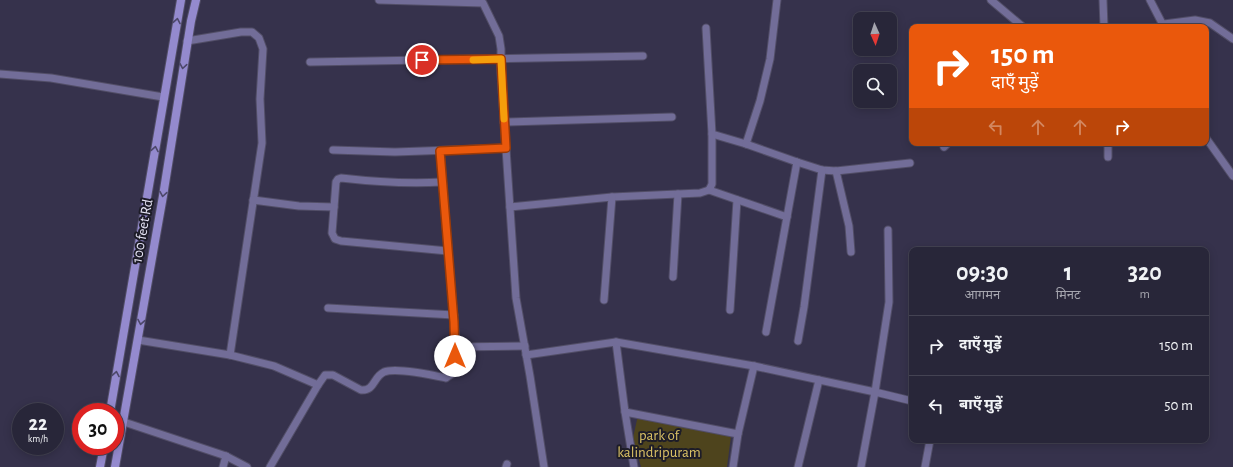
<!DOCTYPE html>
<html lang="hi">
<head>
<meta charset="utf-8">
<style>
  body { margin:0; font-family:"Alegreya Sans","Noto Sans Devanagari",sans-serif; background:#302e41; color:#f1f3f6; height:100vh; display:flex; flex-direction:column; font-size:15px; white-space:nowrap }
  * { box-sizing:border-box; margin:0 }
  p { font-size:13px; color:#a5a5ae }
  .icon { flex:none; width:22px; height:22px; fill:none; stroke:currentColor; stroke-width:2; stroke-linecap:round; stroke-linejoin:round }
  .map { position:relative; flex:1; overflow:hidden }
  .drawer { position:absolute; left:909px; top:247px; width:300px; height:196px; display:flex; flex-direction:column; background:#282639; border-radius:8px; box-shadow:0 2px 10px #0003,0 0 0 1px #444353 }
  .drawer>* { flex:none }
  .top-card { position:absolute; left:909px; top:24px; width:300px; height:122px; border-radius:8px; box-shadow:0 2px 10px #0003,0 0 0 1px #444353; background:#ea580c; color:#fff; overflow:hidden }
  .needle { width:26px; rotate:177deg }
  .tools { position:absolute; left:853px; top:12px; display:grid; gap:8px }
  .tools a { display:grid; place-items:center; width:44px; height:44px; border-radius:8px; background:#282639; box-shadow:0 2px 10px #0003,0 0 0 1px #444353; font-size:20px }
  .speed { position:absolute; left:12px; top:403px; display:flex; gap:8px; font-size:20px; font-weight:700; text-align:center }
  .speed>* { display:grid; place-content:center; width:52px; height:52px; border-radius:50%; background:#282639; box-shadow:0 2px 10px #0003,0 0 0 1px #444353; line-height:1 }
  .speed small { font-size:10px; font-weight:400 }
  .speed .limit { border:6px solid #d22; background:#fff; color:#111 }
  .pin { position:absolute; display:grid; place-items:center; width:34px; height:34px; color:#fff; margin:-17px; border:2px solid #fff; border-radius:50%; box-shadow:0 1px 4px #0007 }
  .me { position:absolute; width:44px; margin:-22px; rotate:0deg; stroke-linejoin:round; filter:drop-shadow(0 0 3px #0008) }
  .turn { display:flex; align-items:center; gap:14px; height:84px; padding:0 16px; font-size:18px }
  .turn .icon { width:52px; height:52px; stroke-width:2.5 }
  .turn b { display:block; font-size:28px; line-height:34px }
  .lanes { display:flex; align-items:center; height:38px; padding:0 16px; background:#0003; justify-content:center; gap:20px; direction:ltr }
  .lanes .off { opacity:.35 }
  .eta { display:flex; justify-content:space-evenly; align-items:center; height:68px; text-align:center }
  .eta b { font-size:24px; font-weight:600; line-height:28px }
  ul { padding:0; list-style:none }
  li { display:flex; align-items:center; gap:12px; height:60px; padding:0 16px; border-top:1px solid #444353 }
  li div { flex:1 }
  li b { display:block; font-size:15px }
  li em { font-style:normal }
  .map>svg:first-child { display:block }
  .green { fill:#4e441d }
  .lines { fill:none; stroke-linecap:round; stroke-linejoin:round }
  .minor-casing { stroke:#524e67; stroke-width:9 }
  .secondary-casing { stroke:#524e67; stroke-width:10 }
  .minor { stroke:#726d98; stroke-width:7 }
  .secondary { stroke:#948ace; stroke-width:8 }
  .oneway { stroke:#4d486a }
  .route-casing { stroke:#983908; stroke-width:10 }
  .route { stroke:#ea580c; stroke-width:7 }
  .slow { stroke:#f59e0b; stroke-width:7 }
  .labels { text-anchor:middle; stroke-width:4; stroke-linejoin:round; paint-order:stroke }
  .street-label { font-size:15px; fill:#e5e3f4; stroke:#1d1c28 }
  .park-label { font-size:15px; fill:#dbc265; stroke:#1d1c28 }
</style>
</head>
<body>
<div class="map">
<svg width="1233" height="467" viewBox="0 0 1233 467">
  <rect width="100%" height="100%" fill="#36324c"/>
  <path class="green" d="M638 415 731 436 727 467H641L633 438Z"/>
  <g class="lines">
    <defs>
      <g id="minor">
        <path d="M379 0 483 3 499 36 501 49V74L516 298 530 376 544 467"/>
        <path d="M991 0 1023 27"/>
        <path d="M1103 0 1104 27"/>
        <path d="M1150 0 1164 27"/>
        <path d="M1164 24 1195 20 1210 23 1233 39"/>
        <path d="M706 28 712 134 746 144 760 101 770 59 777 0"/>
        <path d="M187 41 241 32H252L259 38 263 49 260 99 262 143 230 355"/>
        <path d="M310 62 643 56"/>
        <path d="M0 74 51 78 163 97"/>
        <path d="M504 122 672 117"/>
        <path d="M1206 138 1233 176"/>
        <path d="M1108 143V157"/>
        <path d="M746 144 797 162 822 170 836 171 910 163"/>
        <path d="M944 147 948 143"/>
        <path d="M333 150 395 152 506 148"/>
        <path d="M836 171 849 226 851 252"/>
        <path d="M442 182C407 184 376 182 341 178L338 179 336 182 332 233 335 239 341 241 448 251"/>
        <path d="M709 190 787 217"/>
        <path d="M253 200 299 206 334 207"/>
        <path d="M510 207 612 197 700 193 709 190 712 184V134"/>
        <path d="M673 277 678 194"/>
        <path d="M604 300 612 197"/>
        <path d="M328 308 454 315"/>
        <path d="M730 310 737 200"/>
        <path d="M766 332 797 162"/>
        <path d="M138 340 230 355 274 366 318 385 270 467"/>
        <path d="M798 341 804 307 822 170"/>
        <path d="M616 342 625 412"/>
        <path d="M455 347 525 346"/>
        <path d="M526 355 616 342 754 366 875 392 912 401"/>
        <path d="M318 385 325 375H333L361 390C375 391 373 377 384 372 396 367 432 375 446 378 448 376 450 375 452 374 458 366 455 332 454 322L440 151"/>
        <path d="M115 419 226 456 247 467"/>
        <path d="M738 434 754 366"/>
        <path d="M223 467 226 456"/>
        <path d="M506 467 507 464"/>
        <path d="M634 467 625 412 738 434 733 467"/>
        <path d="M798 467 819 380"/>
        <path d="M861 467 875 392 889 302 888 230"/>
        <path d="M925 467 930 440"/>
      </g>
      <g id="secondary">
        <path d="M110 412 181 0"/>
        <path d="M100 467 104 446"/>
        <path d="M115 467 163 196 191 21 196 0"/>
      </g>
    </defs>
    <use href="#minor" class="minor-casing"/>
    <use href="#secondary" class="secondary-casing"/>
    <use href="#minor" class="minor"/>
    <use href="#secondary" class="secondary"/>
  </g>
  <defs><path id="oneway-chevron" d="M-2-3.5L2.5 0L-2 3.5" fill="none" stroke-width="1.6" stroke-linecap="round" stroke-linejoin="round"/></defs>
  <g class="oneway">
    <use href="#oneway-chevron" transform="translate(177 21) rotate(-80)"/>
    <use href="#oneway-chevron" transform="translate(183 66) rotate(99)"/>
    <use href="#oneway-chevron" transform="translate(155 149) rotate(-80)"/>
    <use href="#oneway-chevron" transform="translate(163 194) rotate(99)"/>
    <use href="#oneway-chevron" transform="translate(141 322) rotate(100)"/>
    <use href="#oneway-chevron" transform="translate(116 374) rotate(-80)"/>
  </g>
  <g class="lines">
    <defs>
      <path id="route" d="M422 60 501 59 506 148 440 151 454 322 455 356"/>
    </defs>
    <use href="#route" class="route-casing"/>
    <use href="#route" class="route"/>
    <path class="slow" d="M473 60 501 59 504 119"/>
  </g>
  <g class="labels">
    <g class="street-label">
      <text transform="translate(142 231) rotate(-80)" y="5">100 feet Rd</text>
    </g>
    <g class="park-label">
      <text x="659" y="440">park of<tspan x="659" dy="17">kalindripuram</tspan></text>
    </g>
  </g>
</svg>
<div class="tools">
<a><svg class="needle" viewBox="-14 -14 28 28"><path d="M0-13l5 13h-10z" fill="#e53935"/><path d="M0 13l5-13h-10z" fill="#a5a5ae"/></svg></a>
<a><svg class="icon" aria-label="search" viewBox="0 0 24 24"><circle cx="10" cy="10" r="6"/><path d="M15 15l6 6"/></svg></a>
</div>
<div class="speed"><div>22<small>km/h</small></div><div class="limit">30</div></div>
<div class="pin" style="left:422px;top:60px;background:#d93025"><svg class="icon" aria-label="arrive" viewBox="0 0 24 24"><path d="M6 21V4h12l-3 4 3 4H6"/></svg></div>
<svg class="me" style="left:455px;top:356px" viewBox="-20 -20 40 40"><circle r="19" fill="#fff"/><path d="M0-13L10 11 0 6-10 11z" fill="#ea580c"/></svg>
<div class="top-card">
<div class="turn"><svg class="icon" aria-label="right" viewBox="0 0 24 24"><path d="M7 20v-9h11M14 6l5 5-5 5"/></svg><div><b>150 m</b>दाएँ मुड़ें</div></div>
<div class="lanes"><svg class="icon off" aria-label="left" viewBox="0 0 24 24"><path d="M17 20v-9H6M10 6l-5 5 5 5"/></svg><svg class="icon off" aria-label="ahead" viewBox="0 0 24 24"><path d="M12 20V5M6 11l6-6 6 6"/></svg><svg class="icon off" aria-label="ahead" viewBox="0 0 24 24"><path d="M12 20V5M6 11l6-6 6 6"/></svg><svg class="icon" aria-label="right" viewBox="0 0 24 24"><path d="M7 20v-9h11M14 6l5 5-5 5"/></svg></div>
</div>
<section class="drawer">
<div class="eta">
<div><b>09:30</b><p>आगमन</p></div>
<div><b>1</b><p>मिनट</p></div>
<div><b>320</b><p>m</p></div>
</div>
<ul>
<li><svg class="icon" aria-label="right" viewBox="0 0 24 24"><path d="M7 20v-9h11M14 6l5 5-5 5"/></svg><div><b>दाएँ मुड़ें</b></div><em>150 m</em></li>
<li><svg class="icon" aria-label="left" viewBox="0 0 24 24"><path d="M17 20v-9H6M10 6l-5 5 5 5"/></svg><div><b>बाएँ मुड़ें</b></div><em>50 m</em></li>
</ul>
</section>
</div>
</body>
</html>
